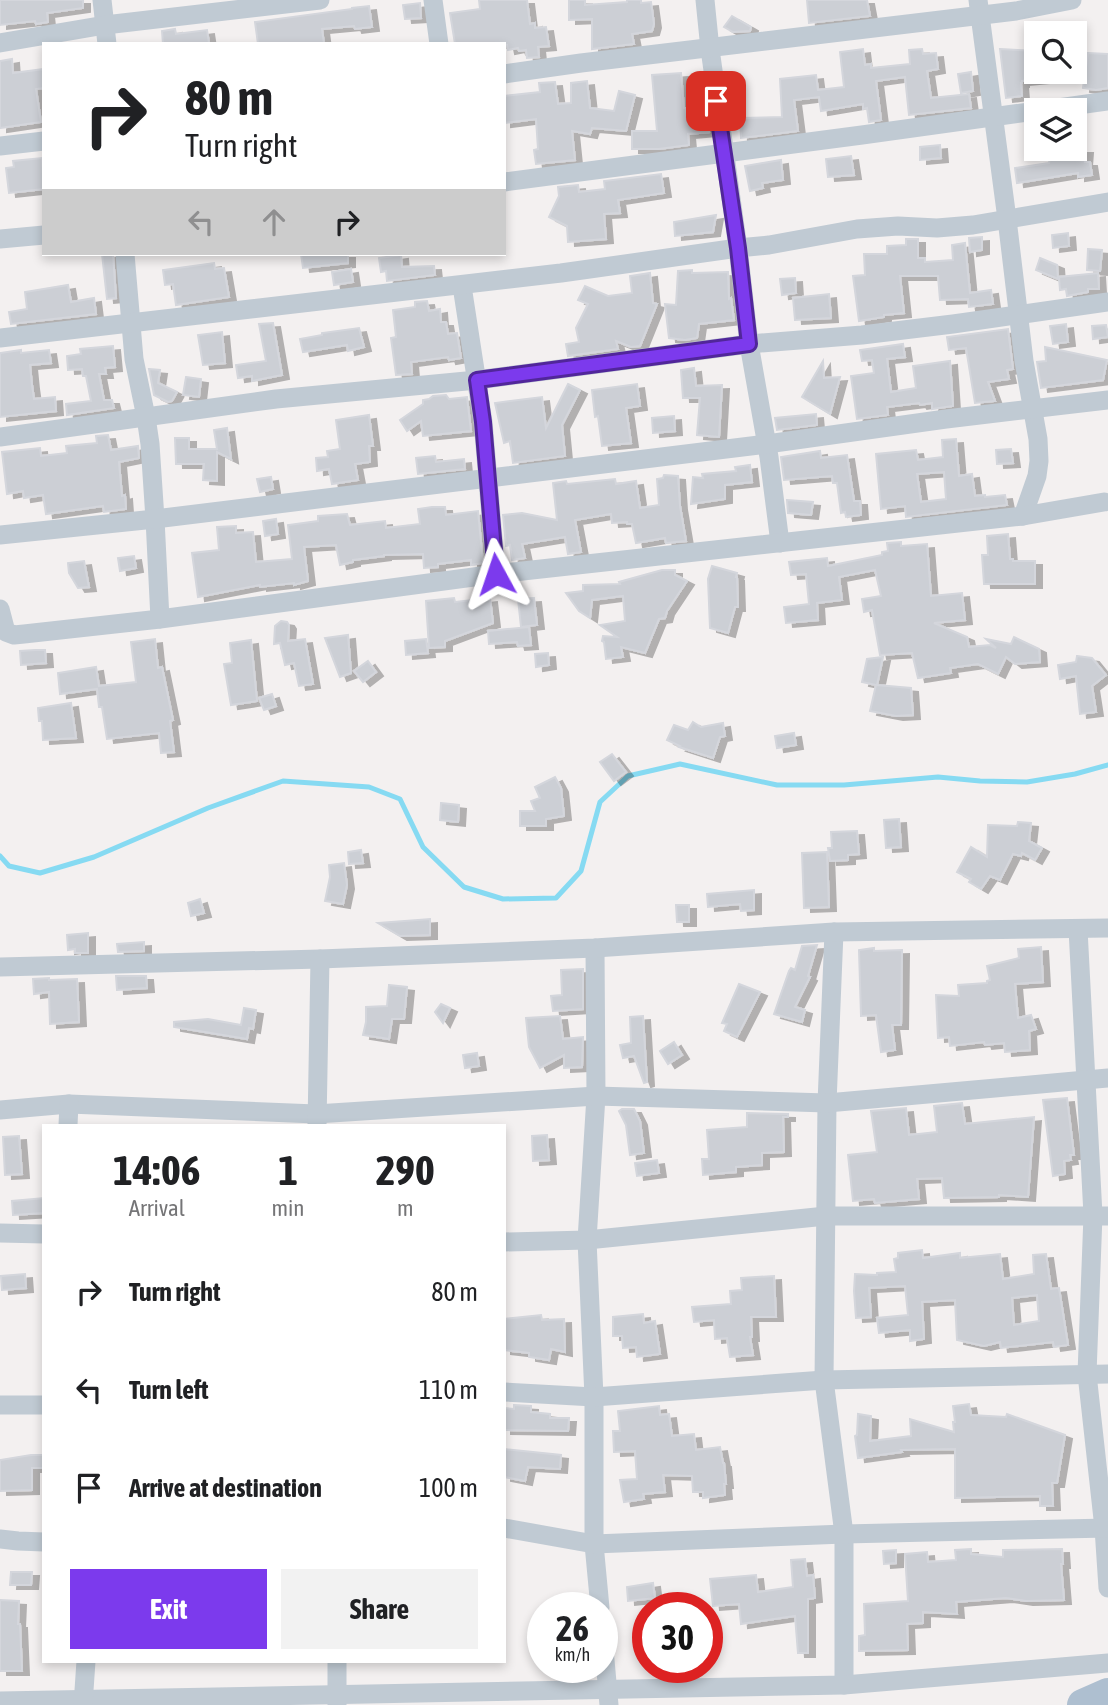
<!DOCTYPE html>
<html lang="en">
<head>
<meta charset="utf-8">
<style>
  body { margin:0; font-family:"Asap Condensed",sans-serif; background:#f2f2f2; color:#202124; height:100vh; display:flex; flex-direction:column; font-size:26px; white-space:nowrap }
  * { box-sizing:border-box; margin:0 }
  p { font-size:23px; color:#757577 }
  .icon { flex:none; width:38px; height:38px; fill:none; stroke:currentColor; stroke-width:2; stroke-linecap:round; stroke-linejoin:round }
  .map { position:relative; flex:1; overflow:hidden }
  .drawer { position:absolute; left:42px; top:1124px; width:464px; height:539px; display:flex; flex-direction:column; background:#fff; border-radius:0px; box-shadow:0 4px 10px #0003 }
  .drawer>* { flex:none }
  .top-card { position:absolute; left:42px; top:42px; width:464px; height:214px; border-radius:0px; box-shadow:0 4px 10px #0003; background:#fff; color:#202124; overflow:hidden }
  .controls { position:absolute; left:1024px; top:21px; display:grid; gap:14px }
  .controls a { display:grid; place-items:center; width:63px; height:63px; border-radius:0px; background:#fff; box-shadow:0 4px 10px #0003; font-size:35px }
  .speed { position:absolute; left:527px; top:1592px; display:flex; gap:14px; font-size:35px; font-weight:700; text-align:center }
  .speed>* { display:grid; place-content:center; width:91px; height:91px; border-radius:50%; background:#fff; box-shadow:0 4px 10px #0003; line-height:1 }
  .speed small { font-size:18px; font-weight:400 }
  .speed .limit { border:10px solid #d22; background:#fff; color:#111 }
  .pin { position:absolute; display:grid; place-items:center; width:60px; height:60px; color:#fff; margin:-30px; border-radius:14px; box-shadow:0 4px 10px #0006 }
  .me { position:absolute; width:77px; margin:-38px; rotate:355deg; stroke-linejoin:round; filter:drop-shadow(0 0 5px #0008) }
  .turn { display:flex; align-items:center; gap:24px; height:147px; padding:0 28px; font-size:32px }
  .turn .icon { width:91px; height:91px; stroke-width:2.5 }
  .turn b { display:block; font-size:49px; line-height:60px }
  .lanes { display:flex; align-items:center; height:66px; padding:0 28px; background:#0003; justify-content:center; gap:35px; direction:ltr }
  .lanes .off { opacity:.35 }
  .eta { display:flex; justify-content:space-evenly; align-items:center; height:119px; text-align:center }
  .eta b { font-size:42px; font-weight:700; line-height:49px }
  .action { display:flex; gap:14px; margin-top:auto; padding:14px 28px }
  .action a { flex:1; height:80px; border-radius:0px; background:#7c3aed; color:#fff; font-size:28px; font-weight:700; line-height:80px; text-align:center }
  .action a+a { background:#f2f2f2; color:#202124 }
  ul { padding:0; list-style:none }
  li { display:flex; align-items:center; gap:21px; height:98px; padding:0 28px }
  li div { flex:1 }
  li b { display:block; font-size:26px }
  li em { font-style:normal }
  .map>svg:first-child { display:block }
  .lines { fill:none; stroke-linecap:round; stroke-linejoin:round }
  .stream { stroke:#86daf2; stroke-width:5 }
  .building { fill:#cccfd5; stroke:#d4d6dc; stroke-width:2; fill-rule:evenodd; filter:url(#shadow) }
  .street { stroke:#c0cad3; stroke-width:19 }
  .primary { stroke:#aebfd0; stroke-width:32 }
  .route-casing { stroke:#51269a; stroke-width:18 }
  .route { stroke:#7c3aed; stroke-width:12 }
</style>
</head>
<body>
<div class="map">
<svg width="1108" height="1705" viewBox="0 0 1108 1705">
  <defs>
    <filter id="shadow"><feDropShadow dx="7" dy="4" stdDeviation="0" flood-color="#0004"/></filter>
  </defs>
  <rect width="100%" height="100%" fill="#f3f0f0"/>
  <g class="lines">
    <path class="stream" d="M0 856 9 866 40 873 94 857 208 808 283 781 369 787 400 799 423 847 464 887 503 899 556 898 581 871 600 802 628 776 680 764 777 785H844L938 777 980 781 1027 782 1075 774 1108 765"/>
  </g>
  <g class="building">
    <path d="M0 0H83V8L47 13 48 22 36 24 35 21 0 25Z"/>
    <path d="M479 0H527L530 24 535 23V28L546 27 549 46 538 47 539 57 527 58 526 50 519 51 518 48 508 50 507 45H504V44H455L450 13 480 9Z"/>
    <path d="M569 0H585V5L627 2V0H641V3L651 2 654 24 652 31 632 34 634 44 592 49V19L569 20Z"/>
    <path d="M807 0H867L870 16 809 23Z"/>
    <path d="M420 3 421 18 405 19 403 5Z"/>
    <path d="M369 6 372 27 355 29 354 26 322 29 324 44H258L255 22 352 9V8Z"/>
    <path d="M732 16 751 27 750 31 733 32 724 27Z"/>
    <path d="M175 29 176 34 207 30 209 43 163 44 162 31Z"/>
    <path d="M863 49 865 65 871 64V68L910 64 909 50 922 49 923 54 936 53 938 69 927 71 931 98 969 94 971 108 909 115 905 77 876 81 881 120 869 122 867 108 863 109V104L821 111 819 97 794 100 798 131 741 138 740 118 782 117 780 79 816 75 818 90 844 87 840 52Z"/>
    <path d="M1000 49 1036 51V74L1043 79 1022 81V83H1021L1022 96 1006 98Z"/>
    <path d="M1088 53 1108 54V88L1096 90 1083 88Z"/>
    <path d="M12 59 13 73 44 69V88L36 89 41 122 0 128V61Z"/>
    <path d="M971 72 973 91 961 93 958 74Z"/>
    <path d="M681 73 684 108H686L687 117 707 115 709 132 688 134 689 145 659 149H632V131H657L652 75Z"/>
    <path d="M587 81 590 108 614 111 619 91 635 95 626 131 592 128 590 134 572 131 575 160 536 164 534 150 538 149 536 119 504 123V96L540 92 539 83 555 82 558 104 571 103V83Z"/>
    <path d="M940 145 941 158 920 160V147Z"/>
    <path d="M1052 149H1086L1085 162H1090L1092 175 1078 177V173L1017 183 1015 168 1049 163Z"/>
    <path d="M851 156 854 175 828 177 826 159Z"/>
    <path d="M42 158 44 189 9 193 6 168 14 167 13 161Z"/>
    <path d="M781 160 783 180 762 183 763 188 750 191 745 166Z"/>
    <path d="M661 174 664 193 618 200 620 213 604 214 606 239 568 242 567 226 549 217 559 196 558 187 578 185 579 192 605 189 604 181Z"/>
    <path d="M716 215 713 232 675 236 674 222Z"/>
    <path d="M1068 233 1069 246 1053 248 1052 235Z"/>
    <path d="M982 237V250L970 252 969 238Z"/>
    <path d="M906 239H918V258H925V262L953 260 952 245 965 243 970 293 991 290 993 304 969 307 968 299 940 300 938 276H900L904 313 884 315V317L859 321 853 276 865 275 864 254H887V246L906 245Z"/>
    <path d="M1088 249 1102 250 1100 271 1087 270Z"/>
    <path d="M102 254H113L116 298 107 299Z"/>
    <path d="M301 254H348V263L303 268Z"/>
    <path d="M401 255 402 267 434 266 435 275 387 281 386 271 381 272 379 258Z"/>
    <path d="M1040 258 1057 265 1058 279 1036 270Z"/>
    <path d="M214 263 215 269 224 268 229 297 176 305 173 284 165 285 163 270Z"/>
    <path d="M351 269 353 282 334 285 332 272Z"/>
    <path d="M692 270V273L728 272 729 299 731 298 734 320 699 324 697 338 685 340 669 338 665 304 676 305 678 271Z"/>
    <path d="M650 273 653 303 657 304 640 346 631 347 616 341 618 349 568 356 566 344 579 342 576 328 588 304 578 300 585 286 608 296 632 293 630 276Z"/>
    <path d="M1098 273 1099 289H1088V292L1067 296 1066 289 1060 290 1059 277Z"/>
    <path d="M795 278 796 293 782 295 780 279Z"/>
    <path d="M68 285 71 302 94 298 96 314 11 324 9 312 27 309 25 292Z"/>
    <path d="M829 294 831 318 795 320 793 298Z"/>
    <path d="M427 301 429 311 440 309 441 322H446L448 334 457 333 461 358 449 360 448 357 411 362 412 374 396 375 391 338 396 337 393 310 415 307V302Z"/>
    <path d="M273 323 282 375 252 381V376L238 378 236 365 266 361 259 324Z"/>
    <path d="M1066 324 1068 342 1053 344 1050 326Z"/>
    <path d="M1106 325 1108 337 1093 339 1092 326Z"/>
    <path d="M359 328 364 347 348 351 347 345 303 352 300 339 322 335V333Z"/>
    <path d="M1008 329 1013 369 1007 370 1009 379 988 382 995 401 975 403 966 348 949 350 947 337Z"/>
    <path d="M222 332 225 363 203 365 198 335Z"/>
    <path d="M903 344 905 357 887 359 891 392 916 388 913 366 950 361 953 406 932 409V403L920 405 919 403 887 407 888 415 857 419 851 376 874 373 872 360 862 361 860 350Z"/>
    <path d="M113 346 115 367 105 368 106 374H99L104 400H112L114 408 67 415 66 404 91 401 86 376H83L82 369 68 370 67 356 81 354 80 349Z"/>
    <path d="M1045 347 1107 360 1103 380 1041 388 1037 362 1046 361Z"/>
    <path d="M21 350V353L49 350 51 363 30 365 32 385 34 399 55 397 56 411 0 417V353Z"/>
    <path d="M823 361 824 378 840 377 830 414 802 397Z"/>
    <path d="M694 368 696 386 722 385 719 437 697 435 700 398H683L681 370Z"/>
    <path d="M149 369 160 370 158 383 177 392 172 401 168 402 154 395Z"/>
    <path d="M186 377 201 379 199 397 183 395Z"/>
    <path d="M568 384 580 390 562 425 565 456 513 463 510 441 504 443 495 403 542 397 546 428Z"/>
    <path d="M637 384 640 406 626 408 631 443 602 446 598 416 595 417 592 390Z"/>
    <path d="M446 395 449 399 467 397 471 431 423 436 421 421 407 431 400 420 423 404V400L429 399 433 396Z"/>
    <path d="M816 414 817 425 777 430 775 418Z"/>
    <path d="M369 415 373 446H369L370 462 355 464 358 480 332 484 329 469 317 471 316 458 328 457 327 451 340 449 336 420Z"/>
    <path d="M674 416 675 431 653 433 652 418Z"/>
    <path d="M227 428 231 459 217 452V481L203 480 204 464H176L175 438H189V449H217L214 430Z"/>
    <path d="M108 435 111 450 138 446 139 458 119 462 122 496 125 495 126 509 104 512 103 506 46 514 43 495 24 498 23 491 7 494 2 452 40 448 41 456 67 453 66 446 97 443 96 436Z"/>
    <path d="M956 439 959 476 972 474 975 496 985 495V497L1005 495 1007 505 906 517 905 506 881 509 876 454 916 450 918 460 943 457 942 440ZM944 472 946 499 921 502 917 474Z"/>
    <path d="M1011 449 1013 463 997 464 996 450Z"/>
    <path d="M820 451 821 458 847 455 854 501H860L861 515 846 517 845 512 841 513 837 483H833L832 476 784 480 781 457Z"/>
    <path d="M435 456 436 462 464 459 465 469 418 474 416 458Z"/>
    <path d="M750 465 752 482 725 485V499L691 504 693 477 703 478 702 474 736 471 735 467Z"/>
    <path d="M664 475 678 476 680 506 686 541 666 543 665 538 636 543 632 524H627V522L612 523 611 514 575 520 581 552 568 554 565 537 522 544 525 558 512 560 510 545 506 546 503 515 522 513 557 520 553 483 566 481 567 484 615 479 616 484 636 481 640 508 659 505 657 479 663 478Z"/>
    <path d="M271 477 273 489 260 492 257 479Z"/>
    <path d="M787 500 813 502 811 515 788 513Z"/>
    <path d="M432 507H445L446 515 478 511 483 563 471 565V560L438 564V567L424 568 423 554 384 555V556L353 560V562L340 565 336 545 304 547 308 581 294 585V583L260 587V585L198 597 192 553 219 550 217 527 236 526V533L253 532 256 562 292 559 288 525 318 521V516L347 514 350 525 385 521 386 528 420 524 418 509Z"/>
    <path d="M276 519 278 534 265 536 263 521Z"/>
    <path d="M1008 534 1010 559H1013V561H1035V584H984L982 555H988L987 536Z"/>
    <path d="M901 542V546L927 544 931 596 962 593 965 620 934 623 967 637 969 647 990 645 996 648 986 639 1011 644 1014 637 1039 649 1040 662 1015 664 1006 657 998 674 978 664 950 668 951 673 918 678 912 653 880 655 872 610 864 612 862 599 881 596 875 570 839 577 842 600 817 603 818 620 786 623 784 607 809 604 806 574 791 575 789 562 827 558 828 566 882 555V552L888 551 887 543Z"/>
    <path d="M134 556 136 568 120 571 118 558Z"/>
    <path d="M84 561 89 587 78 588 69 573 68 563Z"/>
    <path d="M712 566 737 573 736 577H737L738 607H735L728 633 710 628 708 579Z"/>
    <path d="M662 570H675V575L687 581 667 611 665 618 659 619 645 653 621 647 623 657 606 659 604 642 602 641 603 636 617 637 600 625 625 621 623 596 592 600 590 618 579 611 566 593 583 591V585L620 584 619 582Z"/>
    <path d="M454 598 455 602 490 598 493 623 445 641V647L429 648 426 601Z"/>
    <path d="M534 598 537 625 521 627 518 599Z"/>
    <path d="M281 621 287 622 289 625 288 641 305 639 313 684 299 686 294 663 285 665 280 643 274 644 275 626Z"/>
    <path d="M529 627 531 645 518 646 517 642 489 644 488 631Z"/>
    <path d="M348 635 351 673 340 677 325 638Z"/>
    <path d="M155 639 158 668 162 667 173 720 170 721 174 752 161 753 159 733 107 739 102 707H99L97 689 60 694 58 673 96 667 99 686 136 682 131 642Z"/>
    <path d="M426 639 428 653 406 655 405 641Z"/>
    <path d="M251 640 257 701 231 705 224 664 232 663 230 643Z"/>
    <path d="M35 650H45L46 663 21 665 20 651Z"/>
    <path d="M548 653 549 665 536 667 535 654Z"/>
    <path d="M1077 656 1092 658 1106 675 1092 686 1096 712 1080 714 1076 676 1060 679 1058 665 1076 662Z"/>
    <path d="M883 657 877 685 911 688 913 715 896 716 870 711 876 685 862 682 867 659Z"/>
    <path d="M368 661 376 672 363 682 354 671Z"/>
    <path d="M272 694 276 706 264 710 259 698Z"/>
    <path d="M71 703 76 738 43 740 42 721H39L38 708Z"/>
    <path d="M693 722 701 727 723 723 725 736 720 737 713 758 679 747 680 746 667 740 674 725 688 730Z"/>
    <path d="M794 733 796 745 777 748 775 736Z"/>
    <path d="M612 754 626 772 614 781 600 762Z"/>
    <path d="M555 777 561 788 564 816 546 819V826H520V811H535L531 801 540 798 535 787Z"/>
    <path d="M441 803 459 805 458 822 440 820Z"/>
    <path d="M899 819 901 847 886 848 884 820Z"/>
    <path d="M1018 822 1031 823 1029 841 1042 848 1035 860 1022 853 1021 856 1013 854 1000 880 990 876 981 889 969 882 971 879 957 872 971 847 987 857 988 825 1017 826Z"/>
    <path d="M857 831 859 854 848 855V860L830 861 828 848H832L831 832Z"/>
    <path d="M361 850 363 863 349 864 348 852Z"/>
    <path d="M827 852 829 907 804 908 802 853Z"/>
    <path d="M344 863 347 885 343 904 325 901 330 877 329 865Z"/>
    <path d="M754 890V910L741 911 740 904 708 907 707 894Z"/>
    <path d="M200 899 204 913 191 916 188 903Z"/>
    <path d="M676 905H689V922H677Z"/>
    <path d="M430 919V935L400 936 378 923Z"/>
    <path d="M88 933V953H75V949L68 950 67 935Z"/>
    <path d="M144 942V951L118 952 117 944Z"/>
    <path d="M817 945 808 976 810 977 795 1007 805 1010 802 1022 774 1014 789 971 791 968 795 970 802 946Z"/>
    <path d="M1041 947 1043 982 1015 984 1018 1018 1031 1015 1036 1029 1029 1031 1030 1050 1005 1052 1004 1043 985 1045 984 1042 950 1046 949 1037 938 1038 936 995 959 996 958 985 987 983V981L990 980 987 966 1019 958 1018 949Z"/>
    <path d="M874 948V951L902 950 901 1025H892L895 1050 881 1052 876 1015 861 1016 859 950Z"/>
    <path d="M583 969V1009L553 1011 551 996 562 995 561 970Z"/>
    <path d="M116 976H146L147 988 117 990Z"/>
    <path d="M49 978V980L77 979 79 1022 50 1024 49 992 34 994 33 979Z"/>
    <path d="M739 984 760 992 737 1037 724 1031 727 1024 722 1023Z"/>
    <path d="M389 985 407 987 404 1019H392L389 1039 363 1035 366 1022V1007L387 1006Z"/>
    <path d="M441 1004 450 1008 443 1023 435 1012Z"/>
    <path d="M244 1008 256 1010 253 1029 249 1028 247 1039 174 1027V1022L208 1019 241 1025Z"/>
    <path d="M560 1016 563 1039 583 1037 582 1067 564 1068V1055L540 1068 529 1047 526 1018Z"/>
    <path d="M643 1016 647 1082 644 1083 634 1056 623 1058 620 1045 631 1043 630 1017Z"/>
    <path d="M674 1042 682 1055 668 1064 660 1051Z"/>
    <path d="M477 1053 479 1066 465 1068 463 1055Z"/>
    <path d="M1067 1098 1074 1155H1070L1071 1160 1064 1161 1065 1174 1053 1176 1043 1100Z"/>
    <path d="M962 1103 965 1124 1034 1117 1028 1197 999 1195V1197L944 1198 942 1178 917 1179 919 1199 875 1203 874 1199 853 1201 848 1155 877 1152 871 1111 906 1108 909 1135 937 1132 934 1106Z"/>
    <path d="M622 1109H634L640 1121 644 1153 630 1155 626 1125 619 1111Z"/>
    <path d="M747 1113 788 1114V1117H783L784 1152 762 1153V1165L736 1167V1172L703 1175 702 1159H709L707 1130 747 1127Z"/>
    <path d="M547 1135 549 1160 533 1161 532 1136Z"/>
    <path d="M19 1136 22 1174 5 1175 3 1137Z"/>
    <path d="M657 1160 659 1173 637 1176 635 1163Z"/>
    <path d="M44 1198V1213L13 1215 12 1201Z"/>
    <path d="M922 1250 923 1258 960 1253V1258L1000 1254 1003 1279 1034 1274 1033 1255 1046 1254 1051 1289 1059 1288 1068 1345 1054 1347 1053 1342 1001 1348 1000 1342 984 1346 957 1340 955 1300 922 1302 924 1339 910 1341V1330L879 1333 877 1318 908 1315 905 1286 869 1288 871 1317 856 1318 854 1291 855 1274 877 1275V1273L896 1272 894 1259 898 1258V1253ZM1037 1295 1039 1321 1014 1325 1012 1298Z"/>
    <path d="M25 1274 26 1288 2 1290 1 1276Z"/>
    <path d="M774 1276 776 1317H751L752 1337H750L753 1355 730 1357 727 1338 715 1339 714 1320 694 1322 692 1307 731 1304 730 1291 742 1290 741 1278Z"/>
    <path d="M643 1314 644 1323 655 1321 660 1354 637 1357 636 1347 623 1348 622 1336H613V1317Z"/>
    <path d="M541 1315 542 1320 564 1319 565 1352 551 1349 549 1360 529 1357V1353L504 1350V1319Z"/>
    <path d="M969 1404 971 1415 1006 1417 1007 1414 1065 1435 1057 1483H1052L1053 1506H1040V1496L955 1498V1449L901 1450 902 1452 858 1458 855 1436 857 1435 858 1414 871 1416 870 1441 911 1436 910 1419 954 1432 953 1422H955L953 1406Z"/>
    <path d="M514 1405 531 1406V1412L550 1414V1418H569L568 1431 504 1430V1408L514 1409Z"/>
    <path d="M659 1406 660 1415 669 1414 672 1436 694 1434 696 1450 720 1447 723 1463H724L726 1484H724L725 1495 703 1498V1492H693L692 1476 663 1475 665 1492 643 1494 644 1499 624 1502 620 1480 637 1479 635 1451 614 1452 613 1431H620L618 1411Z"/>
    <path d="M504 1449 561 1455 560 1469 528 1467 525 1481 504 1477Z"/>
    <path d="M31 1455H44V1468H32V1490L0 1491V1460Z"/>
    <path d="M971 1549V1554L1003 1557V1550L1062 1549 1063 1564H1061L1064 1600 1026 1601 1006 1598 956 1602 957 1614 923 1612V1623L907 1624 908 1650 859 1651V1636L865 1635 864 1604 908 1601 905 1554 927 1552 928 1562 956 1560 955 1550Z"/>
    <path d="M896 1550V1563L884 1564 883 1551Z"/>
    <path d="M805 1559 807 1576 813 1575 815 1598 808 1599V1653H798L795 1616 741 1624 739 1604 713 1606 710 1579 756 1575 758 1592 793 1587 791 1560Z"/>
    <path d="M11 1572H32L31 1585H10Z"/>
    <path d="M653 1583 655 1598 628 1601 627 1587Z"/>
    <path d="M0 1600 19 1601 18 1624H20L22 1671H0Z"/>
  </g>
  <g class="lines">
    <g class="street">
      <path d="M102 0 107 44"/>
      <path d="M433 0 439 44"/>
      <path d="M705 0 710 49 738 248 749 344 769 457 780 543"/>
      <path d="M978 0 1007 219 1024 361 1038 439 1039 461 1037 476 1023 516"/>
      <path d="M0 43 105 25 320 0"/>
      <path d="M504 74 581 63 1016 11 1072 0"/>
      <path d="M0 146 44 141"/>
      <path d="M504 182 862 135 1108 101"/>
      <path d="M0 239 44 235"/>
      <path d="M125 254 134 359 146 417 150 444 155 519 160 619"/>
      <path d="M462 286 483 422 496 574"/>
      <path d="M0 338 561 273 738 248 769 245 857 229 898 226 937 228 973 225 1108 202"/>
      <path d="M0 437 276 399 477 380 749 344 862 335 953 324 1108 302"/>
      <path d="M0 535 155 519 767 444 946 419 1108 400"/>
      <path d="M0 609 6 632 14 635 24 634 160 619 496 574 1023 516 1104 502"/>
      <path d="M1078 929 1093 1215 1087 1374 1104 1528 1108 1588"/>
      <path d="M834 932 827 1103 824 1380 844 1534V1685"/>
      <path d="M595 948 596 1096 587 1240 594 1397V1544L600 1608"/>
      <path d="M0 967 320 959 595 948 834 932 1108 928"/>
      <path d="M0 1110 69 1104 316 1114 596 1096 827 1103 1108 1078"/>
      <path d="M68 1125 69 1104"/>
      <path d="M317 1125 320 959"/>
      <path d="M0 1233 44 1234"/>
      <path d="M504 1242 587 1240 826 1216H1108"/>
      <path d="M504 1392 594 1397 824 1380 1108 1374"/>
      <path d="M0 1405H44"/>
      <path d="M504 1528 594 1544 844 1534 1108 1528"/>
      <path d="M0 1539 18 1541 44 1542"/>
      <path d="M602 1626 609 1705"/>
      <path d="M337 1661V1705"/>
      <path d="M0 1701 844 1685 1108 1663"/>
      <path d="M83 1705 86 1661"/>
    </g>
    <path class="primary" d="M1083 1705 1108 1694"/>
  </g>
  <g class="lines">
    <defs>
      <path id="route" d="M496 574 483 422 477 380 749 344 738 248 716 101"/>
    </defs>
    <use href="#route" class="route-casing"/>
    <use href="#route" class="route"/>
  </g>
</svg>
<div class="controls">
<a><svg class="icon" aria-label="search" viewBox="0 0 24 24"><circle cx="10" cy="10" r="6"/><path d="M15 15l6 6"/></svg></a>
<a><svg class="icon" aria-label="layers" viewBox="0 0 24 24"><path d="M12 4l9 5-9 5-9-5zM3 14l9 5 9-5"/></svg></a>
</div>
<div class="speed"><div>26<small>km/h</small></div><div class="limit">30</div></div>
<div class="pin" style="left:716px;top:101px;background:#d93025"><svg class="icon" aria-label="arrive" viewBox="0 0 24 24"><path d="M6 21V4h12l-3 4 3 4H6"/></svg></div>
<svg class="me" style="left:496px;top:574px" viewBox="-20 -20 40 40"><path d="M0-17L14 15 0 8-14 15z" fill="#7c3aed" stroke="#fff" stroke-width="4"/></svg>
<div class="top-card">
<div class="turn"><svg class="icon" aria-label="right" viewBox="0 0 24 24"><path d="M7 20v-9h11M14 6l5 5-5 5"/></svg><div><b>80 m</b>Turn right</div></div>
<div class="lanes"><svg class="icon off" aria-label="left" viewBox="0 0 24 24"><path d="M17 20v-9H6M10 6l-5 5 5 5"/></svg><svg class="icon off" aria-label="ahead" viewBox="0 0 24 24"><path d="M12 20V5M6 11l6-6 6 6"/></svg><svg class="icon" aria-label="right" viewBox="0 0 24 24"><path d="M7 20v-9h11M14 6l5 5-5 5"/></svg></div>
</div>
<section class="drawer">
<div class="eta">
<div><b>14:06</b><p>Arrival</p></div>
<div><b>1</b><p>min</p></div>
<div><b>290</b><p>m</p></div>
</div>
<ul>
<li><svg class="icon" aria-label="right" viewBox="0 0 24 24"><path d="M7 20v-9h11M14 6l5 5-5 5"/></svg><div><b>Turn right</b></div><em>80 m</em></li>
<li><svg class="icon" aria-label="left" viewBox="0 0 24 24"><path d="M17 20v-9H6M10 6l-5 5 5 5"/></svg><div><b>Turn left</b></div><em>110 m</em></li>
<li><svg class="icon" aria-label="arrive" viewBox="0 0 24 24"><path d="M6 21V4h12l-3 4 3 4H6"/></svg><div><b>Arrive at destination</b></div><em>100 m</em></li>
</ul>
<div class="action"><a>Exit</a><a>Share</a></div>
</section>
</div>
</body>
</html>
